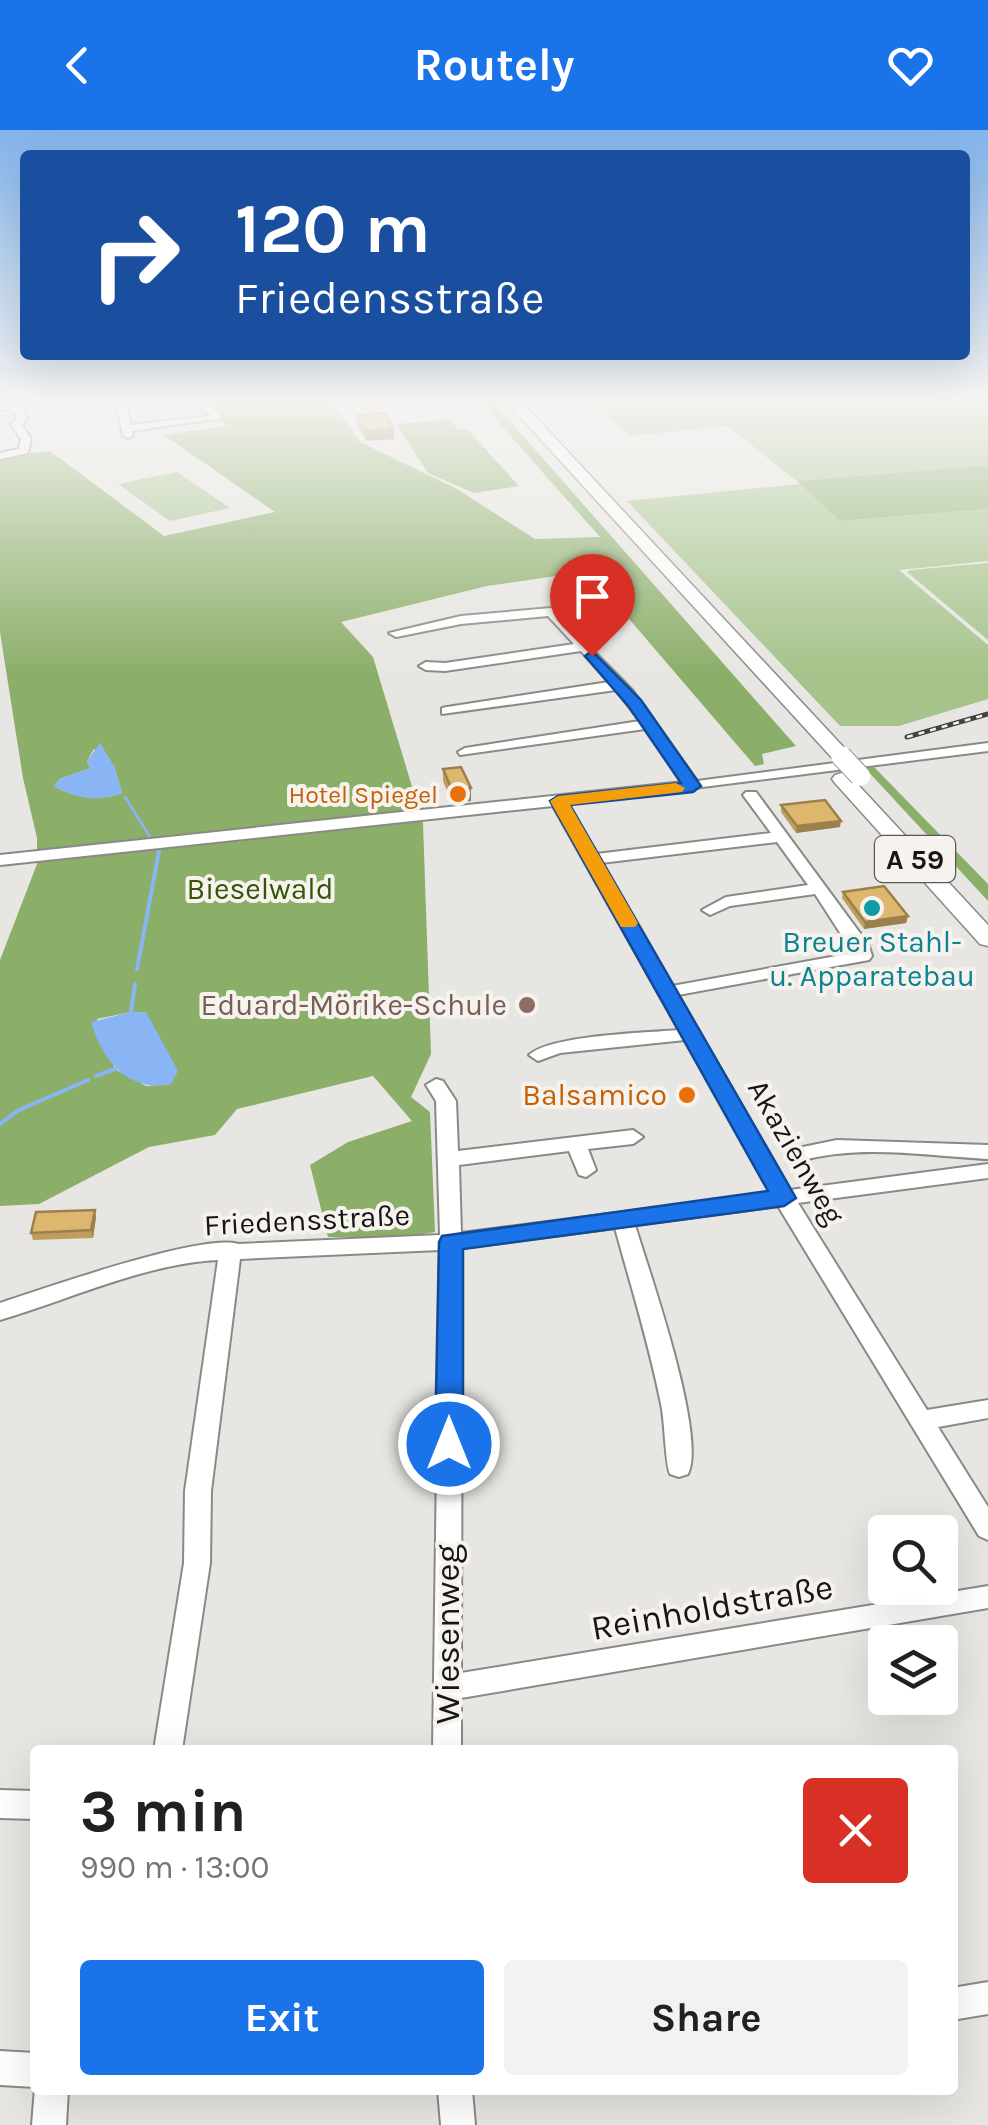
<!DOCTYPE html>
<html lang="en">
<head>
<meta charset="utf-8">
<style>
  body { margin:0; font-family:Karla,sans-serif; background:#f2f2f2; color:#202124; height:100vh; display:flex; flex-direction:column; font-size:38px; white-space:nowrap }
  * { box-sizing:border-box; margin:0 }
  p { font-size:32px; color:#757577 }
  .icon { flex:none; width:55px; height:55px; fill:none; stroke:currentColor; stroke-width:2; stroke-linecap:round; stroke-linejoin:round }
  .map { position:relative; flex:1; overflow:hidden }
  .drawer { position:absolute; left:30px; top:1615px; width:928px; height:350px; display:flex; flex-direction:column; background:#fff; border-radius:10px; box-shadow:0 10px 40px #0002 }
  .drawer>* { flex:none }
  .top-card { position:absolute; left:20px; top:20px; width:950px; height:210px; border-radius:10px; box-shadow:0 10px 40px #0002; background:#1a4fa0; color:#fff; overflow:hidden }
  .tools { position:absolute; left:868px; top:1385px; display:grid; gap:20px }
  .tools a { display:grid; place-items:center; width:90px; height:90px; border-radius:10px; background:#fff; box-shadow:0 10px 40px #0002; font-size:50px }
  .pin { position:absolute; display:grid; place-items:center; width:85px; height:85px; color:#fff; margin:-102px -42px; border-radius:50% 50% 50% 0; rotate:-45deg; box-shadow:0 0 10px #0007 }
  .pin .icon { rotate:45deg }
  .me { position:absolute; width:110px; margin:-55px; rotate:0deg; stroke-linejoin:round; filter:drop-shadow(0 0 8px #0008) }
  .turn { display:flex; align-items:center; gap:35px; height:210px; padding:0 50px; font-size:45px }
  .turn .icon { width:130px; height:130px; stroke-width:2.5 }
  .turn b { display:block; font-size:70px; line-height:85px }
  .round { display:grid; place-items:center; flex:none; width:105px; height:105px; border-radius:10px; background:#f2f2f2 }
  .headline { display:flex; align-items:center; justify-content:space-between; height:170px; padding:0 50px }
  h1 { font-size:60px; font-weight:700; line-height:75px }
  .action { display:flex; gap:20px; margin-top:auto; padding:20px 50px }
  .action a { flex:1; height:115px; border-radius:10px; background:#1a73e8; color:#fff; font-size:40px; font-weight:700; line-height:115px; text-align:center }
  .action a+a { background:#f2f2f2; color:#202124 }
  header { display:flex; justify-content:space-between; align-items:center; height:130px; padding:0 50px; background:#1a73e8; color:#fff; font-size:45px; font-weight:700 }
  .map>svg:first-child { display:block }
  .green { fill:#a5c38a }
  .forest { fill:#8bae69; fill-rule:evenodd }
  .water { fill:#8ab5f5 }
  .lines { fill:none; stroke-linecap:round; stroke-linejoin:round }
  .stream-far1 { stroke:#8ab5f5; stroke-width:2.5 }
  .stream { stroke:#8ab5f5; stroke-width:4 }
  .minor-casing { stroke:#8b8985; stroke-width:4 }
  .major-casing { stroke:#8b8985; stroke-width:4 }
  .highway-casing { stroke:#8b8985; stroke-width:3 }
  .minor { fill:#fff; fill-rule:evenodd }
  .major { fill:#fff; fill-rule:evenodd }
  .highway { fill:#fff; fill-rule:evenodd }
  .rail-casing { stroke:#434240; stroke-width:5 }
  .rail { stroke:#f6f3ef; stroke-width:2.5; stroke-dasharray:6; stroke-linecap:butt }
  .highway-bridge-casing { stroke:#8b8985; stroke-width:22; stroke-linecap:butt }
  .highway-bridge { stroke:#fff; stroke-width:20 }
  .wall { fill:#bf9d5f }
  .shaded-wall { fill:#9b804d }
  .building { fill:#deb76e; stroke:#9b804d; stroke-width:2.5 }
  .route { fill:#1a73e8; stroke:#114b97; stroke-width:2.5 }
  .slow { fill:#f59e0b }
  .food-dot { fill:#e8710a; stroke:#f6f3ef; stroke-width:4 }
  .culture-dot { fill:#0f9aa8; stroke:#f6f3ef; stroke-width:4 }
  .education-dot { fill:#8d6e63; stroke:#f6f3ef; stroke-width:4 }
  .labels { text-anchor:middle; stroke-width:8; stroke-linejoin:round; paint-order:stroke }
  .far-food-label { font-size:25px; fill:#c56008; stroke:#f6f3ef; text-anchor:end }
  .shield { fill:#f6f3ef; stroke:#5a5856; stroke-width:2.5 }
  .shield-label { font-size:28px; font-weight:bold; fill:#171615 }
  .park-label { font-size:30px; fill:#345406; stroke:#f6f3ef }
  .culture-label { font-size:30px; fill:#0d838f; stroke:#f6f3ef }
  .education-label { font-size:30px; fill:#785e54; stroke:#f6f3ef; text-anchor:end }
  .food-label { font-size:30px; fill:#c56008; stroke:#f6f3ef; text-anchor:end }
  .street-label { font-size:30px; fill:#171615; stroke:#f6f3ef }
  .near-street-label { font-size:35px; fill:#171615; stroke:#f6f3ef }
</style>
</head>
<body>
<header><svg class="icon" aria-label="back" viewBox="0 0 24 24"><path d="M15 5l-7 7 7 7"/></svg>Routely<svg class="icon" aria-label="heart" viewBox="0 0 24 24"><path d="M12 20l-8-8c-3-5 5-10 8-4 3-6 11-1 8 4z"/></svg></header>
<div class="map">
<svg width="988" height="1995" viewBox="0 0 988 1995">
  <rect width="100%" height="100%" fill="#e8e6e2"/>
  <g class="green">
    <path d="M585 265H988V335L797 351 727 296 630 306Z"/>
    <path d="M177 342 230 378 170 391 118 354Z"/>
    <path d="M801 354 840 391 988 379V431L899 440 988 515V569L899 596H840L627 371Z"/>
    <path d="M988 433V510L907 442 910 440Z"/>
  </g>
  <g class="forest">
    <path d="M198 265H326L360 312 457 359 535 409 600 407 474 265H487L796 616 762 624 764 634 755 636 612 469 576 443 487 456 341 492 373 527 423 693 431 924 411 967 430 982 435 1102 407 1107H328L310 1035 348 1012 412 991 373 946 237 979 215 1005 149 1017 39 1074 0 1076V830L37 734V708L23 648 0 502V327L50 321 164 406 275 382 164 305 227 296ZM94 619 114 636 122 663C99 672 75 668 54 656L60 649 90 638 87 631ZM131 882H146L171 954 146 956 115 939 97 889Z"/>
    <path d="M450 289 458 299 468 300 519 356 474 363 428 343 396 294Z"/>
    <path d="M988 335V379L840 391 797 351Z"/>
    <path d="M874 637 988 754V771L865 638Z"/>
  </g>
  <g class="water">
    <path d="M100 613 114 636 122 663C96 673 78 668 53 656L60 649 90 638 87 631Z"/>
    <path d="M131 882H146L178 941 171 954C128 963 102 930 91 892Z"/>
  </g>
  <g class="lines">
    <path class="stream-far1" d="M125 667 150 707"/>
    <g class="stream">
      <path d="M137 839 159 721"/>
      <path d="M131 882 135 854"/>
      <path d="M96 946 115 939"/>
      <path d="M0 994 17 981 88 950"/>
    </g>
    <defs>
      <g id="minor">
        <path d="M114 265H124L131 295 210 286 191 265H202L222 288 132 301 133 305 128 308 123 305Z"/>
        <path d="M322 265H332L336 270 327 272Z"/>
        <path d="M0 274C13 273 23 275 27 289L22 295 31 309 28 323 0 329V323L19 319 21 309 11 294 17 288 15 283 8 279 0 280Z"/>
        <path d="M551 478 632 560 697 651 988 613V621L567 674 596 724 771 703 743 665 746 662H756L868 814 872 826 869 830 678 865 790 1060 988 1034V1048L798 1073 927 1280 988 1270V1288L938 1297 988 1377V1410L979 1406 778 1076 635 1095C649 1141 707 1306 688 1344L679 1347 670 1344C665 1333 665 1291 661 1274 649 1214 631 1156 615 1098L462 1118 461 1543 988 1456V1478L461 1568V1620H433L440 1120 240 1129 211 1361 210 1433 182 1620H154L184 1433 185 1361 218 1130C147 1133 68 1170 0 1190V1173C43 1159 202 1103 238 1114L440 1105 436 971 426 955 436 949 443 951 456 971 458 1021 633 1000 643 1007 633 1014 588 1019 596 1040 586 1047 579 1045 569 1021 459 1035 461 1103 771 1063 685 910 560 923 538 931 529 925C551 905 645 903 679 900L553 676 0 735V725L683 652 645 599 460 625 458 622 465 618 640 591 616 560 442 584V578L447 577 609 552 581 521 445 541 426 540 419 536 426 532 445 533 574 514 548 486 461 494 396 507 389 503 461 486ZM777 712 808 755 726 767 702 780 710 785 730 776 815 764 853 823 672 856 601 733Z"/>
        <path d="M837 1010 988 1015V1029C926 1026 861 1014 800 1031L790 1024 793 1019Z"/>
        <path d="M0 1660 35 1661V1689L0 1688Z"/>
        <path d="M988 1852V1884L952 1890V1858Z"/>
        <path d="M0 1921 35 1923V1957L0 1955Z"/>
        <path d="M35 1958 68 1960 66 1995H32Z"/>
        <path d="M438 1960H472L475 1995H441Z"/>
      </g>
      <path id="major" d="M0 265H17L0 271Z"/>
      <g id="highway">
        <path d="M500 265H515L848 622V630H834Z"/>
        <path d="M842 643 849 645 988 795V816L980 814 835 653 832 649 835 645Z"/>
      </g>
    </defs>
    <use href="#minor" class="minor-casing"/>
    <use href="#major" class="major-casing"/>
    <use href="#highway" class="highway-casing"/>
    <use href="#minor" class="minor"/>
    <use href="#major" class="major"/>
    <use href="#highway" class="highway"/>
    <defs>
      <path id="rail" d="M907 607 988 584"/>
    </defs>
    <use href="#rail" class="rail-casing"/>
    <use href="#rail" class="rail"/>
    <defs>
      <path id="highway-bridge" d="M841 626 860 646"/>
    </defs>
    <use href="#highway-bridge" class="highway-bridge-casing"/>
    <use href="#highway-bridge" class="highway-bridge"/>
  </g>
  <g class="wall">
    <path d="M356 285 394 309 366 311 357 295Z"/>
    <path d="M443 639 471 658V671L452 673 443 651Z"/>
    <path d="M781 675 840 697 796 703 781 682Z"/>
    <path d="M843 762 908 786 906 793 864 799 842 768Z"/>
    <path d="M96 1087 93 1108 33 1110 31 1103Z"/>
  </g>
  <g class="shaded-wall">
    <path d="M394 299V309L366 311 365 301Z"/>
    <path d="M471 658V671L452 673V660Z"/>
    <path d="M841 691 840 697 796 703 797 696Z"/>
    <path d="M908 786 906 793 864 799 865 792Z"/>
    <path d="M95 1080 96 1087 93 1108 91 1100Z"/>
  </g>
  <g class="building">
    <path d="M384 283 394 299 365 301 356 285Z"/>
    <path d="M461 637 471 658 452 660 443 639Z"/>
    <path d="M825 670 841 691 797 696 781 675Z"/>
    <path d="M884 756 908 786 865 792 843 762Z"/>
    <path d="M95 1080 91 1100 31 1103 36 1082Z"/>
  </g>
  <linearGradient id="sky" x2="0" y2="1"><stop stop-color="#82b4ed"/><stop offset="0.49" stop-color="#f5f4f2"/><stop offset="1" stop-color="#f5f4f2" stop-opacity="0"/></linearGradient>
  <rect width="988" height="545" fill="url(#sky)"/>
  <path class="route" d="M592 521 641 570 701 656 693 662 570 675 796 1068 784 1076 463 1119V1314L459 1321 449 1324 439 1321 435 1314 439 1112 442 1106 768 1061 550 671 558 666 681 653 629 577 585 526Z"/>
  <path class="slow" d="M676 653 685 658 682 662 570 675 638 793 635 797H621L550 671 558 666Z"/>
  <g class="food-dot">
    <circle cx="458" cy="664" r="10"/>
    <circle cx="687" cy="965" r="10"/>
  </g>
  <circle class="culture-dot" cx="872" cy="778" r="10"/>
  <circle class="education-dot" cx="527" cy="875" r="10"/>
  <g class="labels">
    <g class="far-food-label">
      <text x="438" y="673">Hotel Spiegel</text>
    </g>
    <rect class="shield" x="875" y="706" width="80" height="46" rx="8"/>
    <g class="shield-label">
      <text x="915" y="739">A 59</text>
    </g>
    <g class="park-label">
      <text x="260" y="769">Bieselwald</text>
    </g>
    <g class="culture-label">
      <text x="872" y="822">Breuer Stahl-<tspan x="872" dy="34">u. Apparatebau</tspan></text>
    </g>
    <g class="education-label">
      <text x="507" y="885">Eduard-Mörike-Schule</text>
    </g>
    <g class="food-label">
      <text x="667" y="975">Balsamico</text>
    </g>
    <g class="street-label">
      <text transform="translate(796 1022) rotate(60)" y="10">Akazienweg</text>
      <text transform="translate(307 1090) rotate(-3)" y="10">Friedensstraße</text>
    </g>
    <g class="near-street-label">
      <text transform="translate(712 1477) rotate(-10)" y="12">Reinholdstraße</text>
      <text transform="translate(447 1504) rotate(-90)" y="12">Wiesenweg</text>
    </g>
  </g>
</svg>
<div class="tools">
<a><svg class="icon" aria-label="search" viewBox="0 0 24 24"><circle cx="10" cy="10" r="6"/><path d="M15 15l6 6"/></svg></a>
<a><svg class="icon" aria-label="layers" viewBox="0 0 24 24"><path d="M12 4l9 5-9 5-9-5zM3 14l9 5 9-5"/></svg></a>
</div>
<div class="pin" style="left:592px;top:526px;background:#d93025"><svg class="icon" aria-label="arrive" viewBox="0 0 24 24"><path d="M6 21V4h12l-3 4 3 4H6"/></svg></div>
<svg class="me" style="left:449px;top:1314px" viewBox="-20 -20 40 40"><circle r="17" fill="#1a73e8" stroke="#fff" stroke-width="3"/><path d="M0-11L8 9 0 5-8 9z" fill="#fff"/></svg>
<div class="top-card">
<div class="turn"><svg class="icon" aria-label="right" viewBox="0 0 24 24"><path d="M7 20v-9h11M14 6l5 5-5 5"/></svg><div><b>120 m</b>Friedensstraße</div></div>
</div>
<section class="drawer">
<div class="headline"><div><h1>3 min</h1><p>990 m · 13:00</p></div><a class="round" style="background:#d93025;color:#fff"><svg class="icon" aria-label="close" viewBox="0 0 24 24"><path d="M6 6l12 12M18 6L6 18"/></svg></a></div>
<div class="action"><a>Exit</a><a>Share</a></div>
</section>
</div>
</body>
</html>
